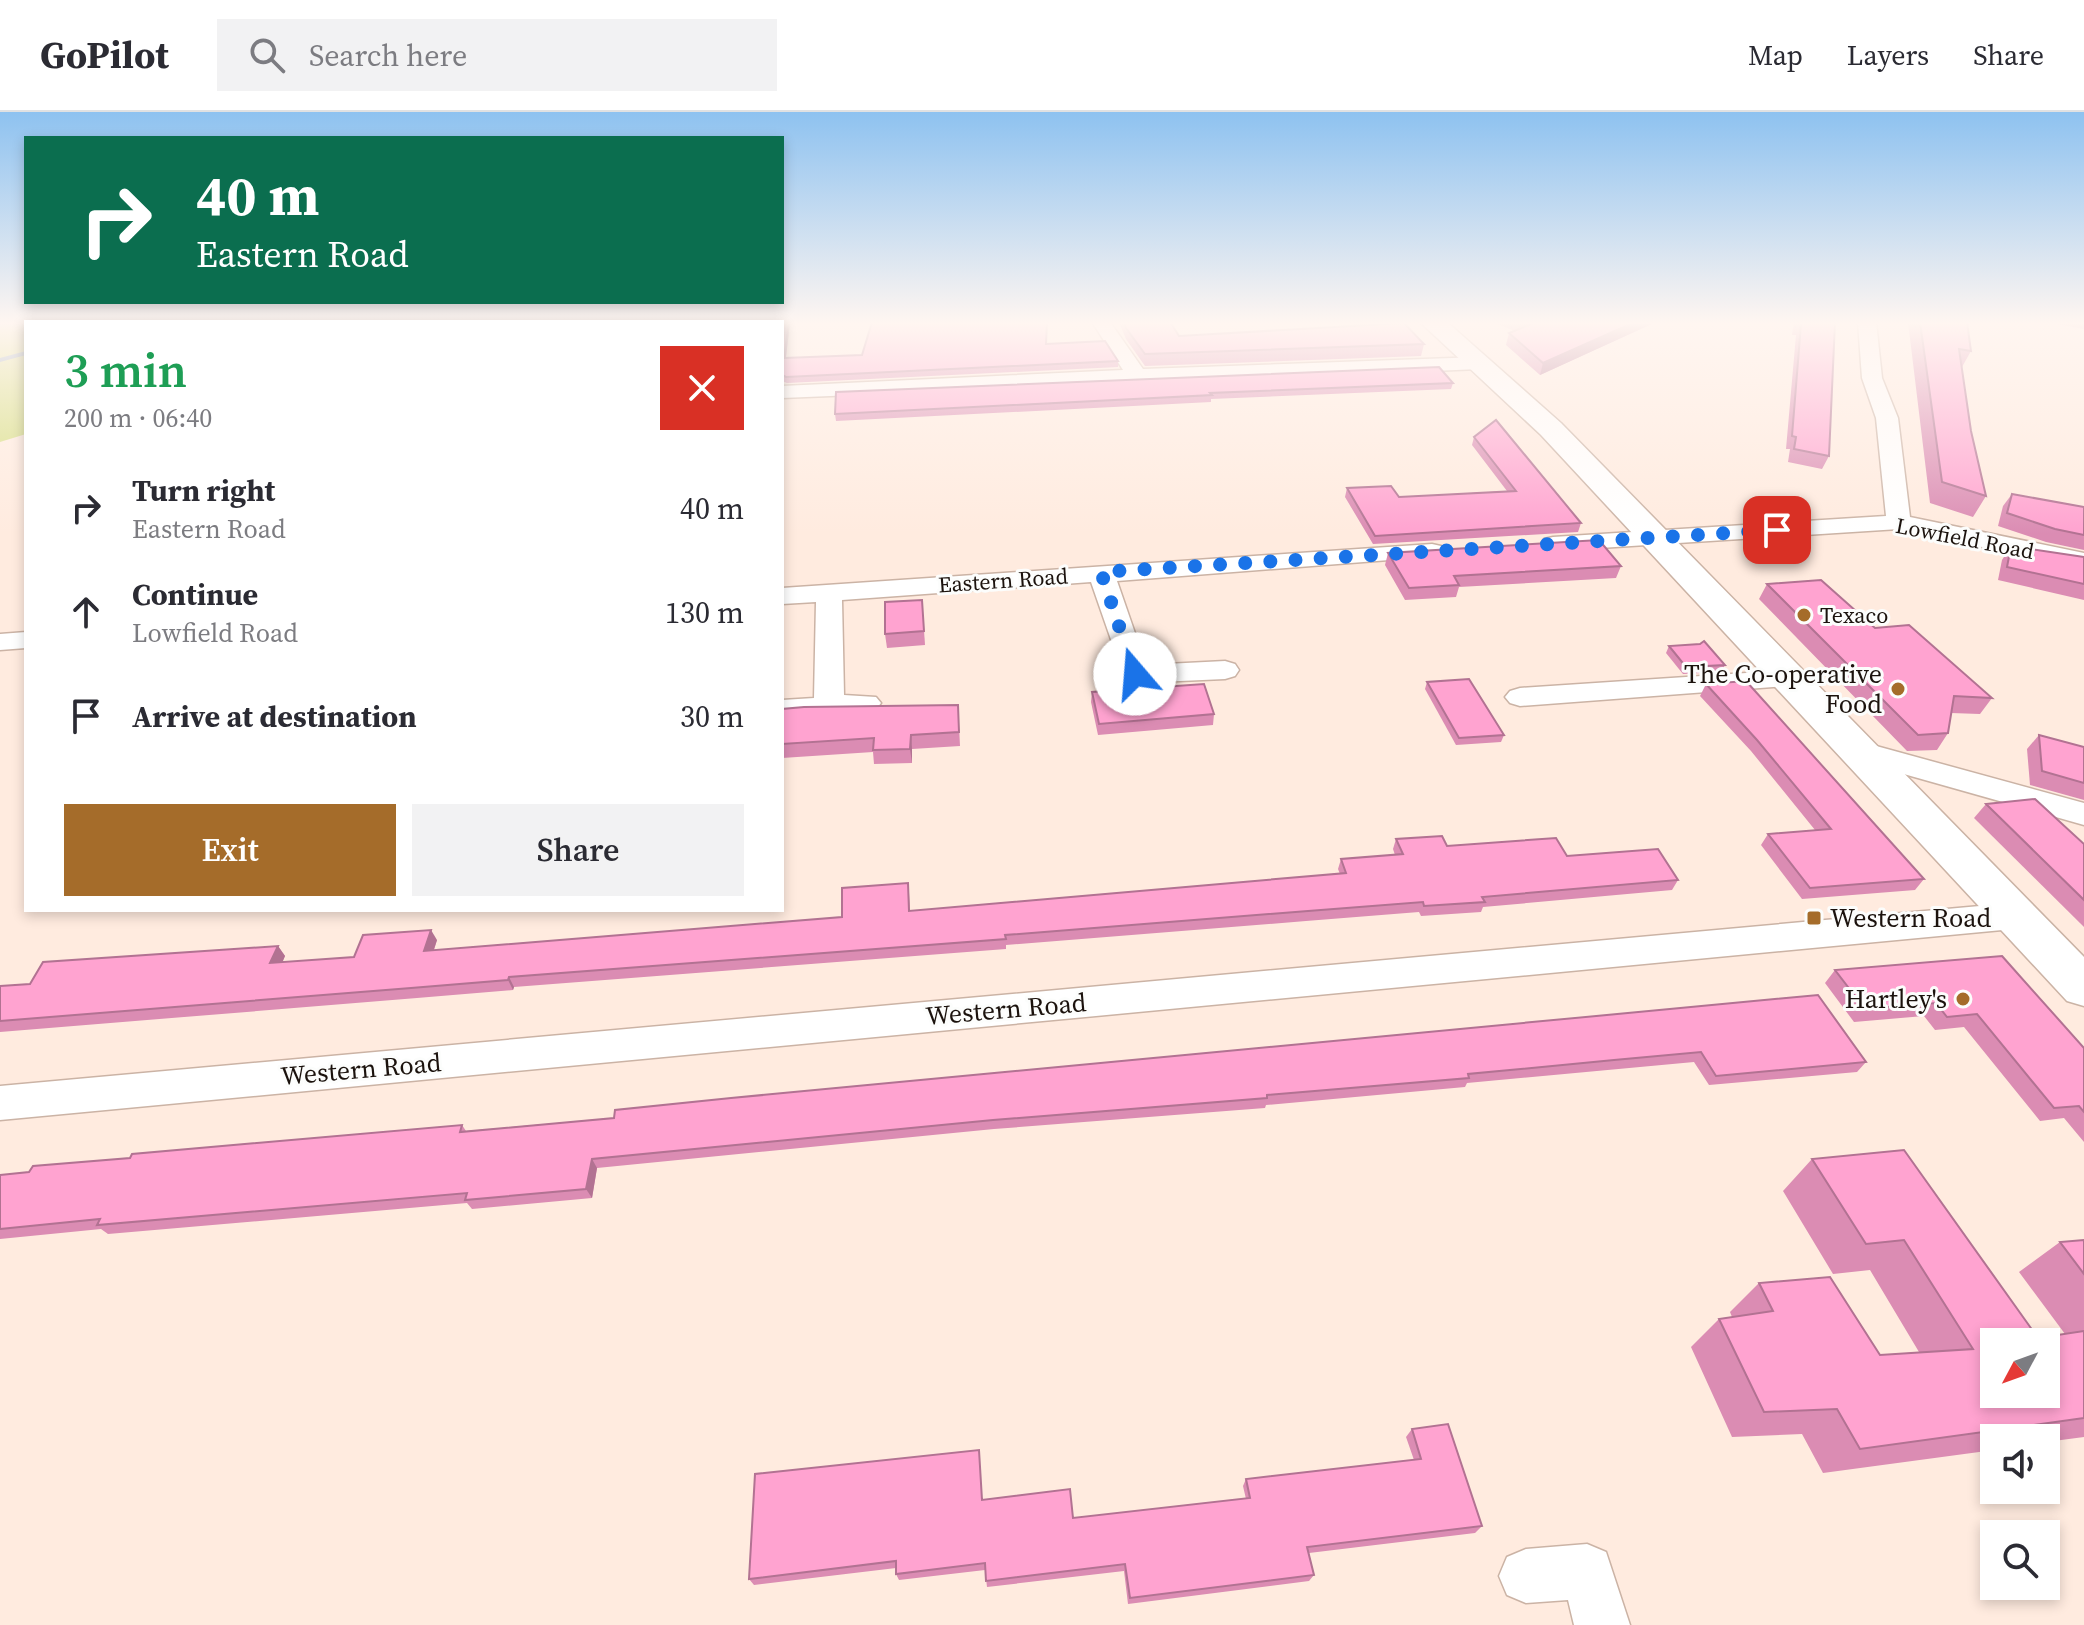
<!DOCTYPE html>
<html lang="en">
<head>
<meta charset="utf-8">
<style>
  body { margin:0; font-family:"Source Serif 4",serif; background:#f2f2f3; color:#2b2b33; height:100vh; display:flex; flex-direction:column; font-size:30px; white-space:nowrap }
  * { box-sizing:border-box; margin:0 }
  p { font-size:26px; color:#7c7c81 }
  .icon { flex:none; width:44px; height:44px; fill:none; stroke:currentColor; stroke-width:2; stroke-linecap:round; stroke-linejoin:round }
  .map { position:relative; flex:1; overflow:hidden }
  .details { position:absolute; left:24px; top:208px; width:760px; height:592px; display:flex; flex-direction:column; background:#fff; border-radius:0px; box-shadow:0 4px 12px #0003 }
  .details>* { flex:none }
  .top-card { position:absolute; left:24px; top:24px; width:760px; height:168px; border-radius:0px; box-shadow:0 4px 12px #0003; background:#0b6e4f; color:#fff; overflow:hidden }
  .needle { width:52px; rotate:229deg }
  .buttons { position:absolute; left:1980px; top:1216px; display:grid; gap:16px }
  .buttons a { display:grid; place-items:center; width:80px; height:80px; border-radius:0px; background:#fff; box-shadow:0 4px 12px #0003; font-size:40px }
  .pin { position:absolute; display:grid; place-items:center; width:68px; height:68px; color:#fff; margin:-34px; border-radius:16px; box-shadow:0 4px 12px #0006 }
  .me { position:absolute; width:88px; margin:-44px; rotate:342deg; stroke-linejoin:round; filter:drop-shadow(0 0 6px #0008) }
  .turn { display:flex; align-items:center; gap:28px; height:168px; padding:0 40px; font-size:36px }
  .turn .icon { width:104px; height:104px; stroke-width:2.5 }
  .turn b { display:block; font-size:56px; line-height:68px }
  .round { display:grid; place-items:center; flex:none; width:84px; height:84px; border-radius:0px; background:#f2f2f3 }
  .headline { display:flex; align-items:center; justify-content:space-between; height:136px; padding:0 40px }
  h1 { font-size:48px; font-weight:600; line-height:60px; color:#1e9e55 }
  .button { display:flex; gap:16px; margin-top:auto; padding:16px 40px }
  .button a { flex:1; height:92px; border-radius:0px; background:#a56c2a; color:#fff; font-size:32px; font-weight:600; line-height:92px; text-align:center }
  .button a+a { background:#f2f2f3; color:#2b2b33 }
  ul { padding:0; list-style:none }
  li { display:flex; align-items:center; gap:24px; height:104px; padding:0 40px }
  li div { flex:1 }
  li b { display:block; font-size:30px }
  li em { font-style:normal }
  header { display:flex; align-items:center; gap:48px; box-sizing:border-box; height:112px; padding:0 40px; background:#fff; border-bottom:2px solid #e1e1e2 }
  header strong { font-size:38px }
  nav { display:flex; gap:44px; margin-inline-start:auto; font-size:28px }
  .search { width:560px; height:72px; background:#f2f2f3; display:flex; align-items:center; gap:20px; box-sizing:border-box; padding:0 28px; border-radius:0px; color:#7c7c81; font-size:30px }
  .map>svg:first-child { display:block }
  .green { fill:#d4dd7c }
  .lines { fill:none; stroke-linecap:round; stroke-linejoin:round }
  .stream { fill:#7e9bb5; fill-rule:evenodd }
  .street-casing { stroke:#cbb3a5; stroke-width:3 }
  .secondary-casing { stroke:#cbb3a5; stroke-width:3 }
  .street { fill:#fff; fill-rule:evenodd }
  .secondary { fill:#fff; fill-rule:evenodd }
  .wall { fill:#db8cb3 }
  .shaded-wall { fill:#b27292 }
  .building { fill:#ffa3d0; stroke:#b27292; stroke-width:2; fill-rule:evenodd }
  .route { stroke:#1a73e8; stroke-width:14; stroke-dasharray:0 25.2 }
  .poi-dot { fill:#a56c2a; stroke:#fcfdfc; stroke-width:3 }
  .labels { text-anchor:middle; stroke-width:6; stroke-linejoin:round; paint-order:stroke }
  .far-street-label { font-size:22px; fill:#1b120d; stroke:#fcfdfc }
  .far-poi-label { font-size:22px; fill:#1b120d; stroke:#fcfdfc; text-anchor:start }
  .poi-label { font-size:26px; fill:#1b120d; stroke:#fcfdfc; text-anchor:end }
  .street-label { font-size:26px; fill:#1b120d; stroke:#fcfdfc }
</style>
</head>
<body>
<header>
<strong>GoPilot</strong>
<div class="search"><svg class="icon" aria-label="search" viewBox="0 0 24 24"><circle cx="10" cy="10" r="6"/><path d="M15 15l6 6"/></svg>Search here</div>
<nav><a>Map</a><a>Layers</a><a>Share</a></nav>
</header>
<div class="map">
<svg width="2084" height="1513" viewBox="0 0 2084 1513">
  <rect width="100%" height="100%" fill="#ffebdf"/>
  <path class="green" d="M0 210H26V322L0 330Z"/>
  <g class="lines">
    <path class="stream" d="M26 239V243L0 250V246Z"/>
    <defs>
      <g id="street">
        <path d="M1092 210H1110L1143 257 1480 245 1490 251 1480 257 782 286V274L1123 258Z"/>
        <path d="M1858 210H1876L1882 266 1898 306 1910 405 2084 441V457L1899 417 1553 439 1544 437 1541 432 1544 427 1553 425 1886 404 1876 306 1862 266Z"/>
        <path d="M1432 432 1441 434 1444 439 1441 444 1117 469 1146 553 1225 549 1235 552 1239 558 1235 564 1225 567 1135 571 1125 568 1091 470 842 488 844 583 876 585 881 591 876 597 866 600 782 606V588L814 586 816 490 782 492V476Z"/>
        <path d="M26 520V536L0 538V522Z"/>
        <path d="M1790 558 1800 561 1804 567 1800 573 1520 594 1510 591 1505 585 1510 579 1520 576Z"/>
        <path d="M1858 629 2084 691V713L1847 646 1843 639 1847 632Z"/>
        <path d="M2013 791 2025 795 2031 804 2025 813 2013 817 0 1008V974Z"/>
        <path d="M1587 1432 1606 1440 1630 1513H1574L1568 1488 1526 1491 1507 1483 1499 1464 1507 1445 1526 1437Z"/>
      </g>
      <path id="secondary" d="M1420 210H1447L1561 311 2084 845V894L2067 889 1541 323Z"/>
    </defs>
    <use href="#street" class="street-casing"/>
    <use href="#secondary" class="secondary-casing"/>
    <use href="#street" class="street"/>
    <use href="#secondary" class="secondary"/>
  </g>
  <g class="wall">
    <path d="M782 210H790L786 246 862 243 1046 232 1118 249V255L787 271 782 269Z"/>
    <path d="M1119 210H1170L1179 224 1424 232 1421 244 1145 254 1126 227Z"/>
    <path d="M1493 210H1656L1540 263 1506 233 1509 221 1515 219Z"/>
    <path d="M1794 210H1835L1829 344 1822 357 1788 350 1790 337H1786L1796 223H1792Z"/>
    <path d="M1908 210H1967L1971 239 1962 255 1971 319 1986 384 1973 405 1930 391Z"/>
    <path d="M2046 210H2084V217Z"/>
    <path d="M1453 271 1451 277 1211 287V290L836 309 835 302 836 280Z"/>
    <path d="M1474 325 1581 411 1578 420 1373 432 1345 385 1347 376 1399 385 1507 379 1472 333Z"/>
    <path d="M2012 382 2084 395V438L2046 430 1998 414 2003 394Z"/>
    <path d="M2011 434 2084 445V488L1998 468 2002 448Z"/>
    <path d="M1388 441 1621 454 1616 466 1459 475 1456 485 1405 488 1385 453Z"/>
    <path d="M1767 472 1875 516 1992 586 1980 602 1951 601 1948 621 1937 638 1907 639 1759 487Z"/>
    <path d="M922 488 925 533 887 536 885 522Z"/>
    <path d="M1669 534 1725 553 1721 560 1683 562 1666 541Z"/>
    <path d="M1427 570 1504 623 1501 630 1456 633 1425 577Z"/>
    <path d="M1706 572 1924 767 1915 778 1802 787 1761 733 1768 722 1815 718 1751 639 1700 584Z"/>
    <path d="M1092 580 1214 602 1213 613 1098 623 1091 590Z"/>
    <path d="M958 593 960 634 912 637V651L874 652 873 640 782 646V597Z"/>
    <path d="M2039 623 2084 635V688L2030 673 2027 637Z"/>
    <path d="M1986 692 2084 732V815L1974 706Z"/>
    <path d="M1396 727 1447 734 1567 744 1678 768 1672 778 1483 795 1481 800 1421 804 1419 800 1306 809 1006 833V837L514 875 513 878 417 886 0 920V874L30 872 278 834 285 844 282 850 354 845 437 828 434 838 842 805 909 781 910 799 1340 762 1338 757 1341 747 1395 743 1393 737Z"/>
    <path d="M1835 858 2084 936V1030L2064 1006 2040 1009 1964 915 1935 918 1924 904 1854 910 1825 871Z"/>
    <path d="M1818 883 1866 950 1857 960 1709 973 1694 950 1467 971 1465 975 1266 993 1265 996 994 1017 597 1056 592 1086 472 1097 467 1091 108 1122 101 1117 0 1127V1063L29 1060 130 1046 462 1013 466 1019 614 1006Z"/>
    <path d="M1812 1047 2038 1226 2065 1222 2019 1160 2060 1130 2084 1128V1325L2046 1330V1326H1994V1338L1823 1361 1802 1322 1732 1325 1691 1235 1719 1207 1732 1205 1730 1200 1759 1171 1880 1243 1919 1240 1870 1158 1833 1162 1783 1079Z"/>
    <path d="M1412 1317 1482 1414 1475 1421 1309 1441 1314 1463 1309 1469 1128 1492 1124 1459 987 1475 985 1458 899 1468 896 1462V1456L754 1473 749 1467 982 1388 1073 1406 1246 1387 1243 1374 1246 1367 1414 1348 1406 1325Z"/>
  </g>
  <g class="shaded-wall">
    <path d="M789 210H790L785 252 784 246Z"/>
    <path d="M1635 210H1656L1540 263 1543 251Z"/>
    <path d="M911 623 912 637V651L910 637Z"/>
    <path d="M431 818 437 828 430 849 424 839Z"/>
    <path d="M278 834 285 844 278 861 270 851Z"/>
    <path d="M509 865 514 875 513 878 508 868Z"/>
    <path d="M592 1047 597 1056 592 1086 586 1077Z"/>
  </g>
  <g class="building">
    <path d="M782 210H789L784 246 862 243 872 210H1047L1046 232 1105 229 1118 249 786 265 782 263Z"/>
    <path d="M1124 210H1170L1179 224 1404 211 1424 232 1145 242 1126 216Z"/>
    <path d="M1526 210H1635L1543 251 1509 221 1531 212Z"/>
    <path d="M1798 210H1835L1829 344 1794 337 1796 325 1792 324 1801 212Z"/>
    <path d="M1920 210H1967L1971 239 1959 237 1971 319 1986 384 1942 370Z"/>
    <path d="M1439 255 1453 271 1210 281 1212 283 835 302 836 280Z"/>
    <path d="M1496 308 1581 411 1375 424 1347 376 1391 374 1399 385 1516 379 1474 325Z"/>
    <path d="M2012 382 2084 395V423L2055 417 2007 401Z"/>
    <path d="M1599 428 1621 454 1454 464 1459 473 1409 476 1388 441Z"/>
    <path d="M2011 434 2084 445V472L2007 455Z"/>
    <path d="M1821 468 1875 516 1909 513 1992 586 1954 584 1948 621 1918 623 1767 472Z"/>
    <path d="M922 488 924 519 885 522V490Z"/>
    <path d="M1704 529 1725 553 1686 555 1669 534 1700 532Z"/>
    <path d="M1469 567 1504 623 1459 626 1427 570Z"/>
    <path d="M1746 569 1924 767 1810 776 1768 722 1831 717 1757 628 1706 572Z"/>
    <path d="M1204 572 1214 602 1099 612 1092 580Z"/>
    <path d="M958 593 959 620 911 623 910 637 873 638 874 626 782 632V597L804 595Z"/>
    <path d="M2039 623 2084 635V671L2042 659Z"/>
    <path d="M2035 687 2084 732V788L1986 692Z"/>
    <path d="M1442 724 1447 734 1556 726 1567 744 1658 737 1678 768 1482 785 1485 790 1424 794 1423 790 1308 799 1005 823 1006 827 509 865 508 868 411 876 0 909V874L30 872 43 850 278 834 270 851 354 845 363 823 431 818 424 839 842 805V776L908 771 909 799 1346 761 1341 747 1403 742 1396 727Z"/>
    <path d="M2002 844 2084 936V1000L2079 994 2054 996 1977 902 1947 905 1936 891 1865 897 1835 858Z"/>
    <path d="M1818 883 1866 950 1716 964 1701 940 1614 948 1468 962 1469 966 1267 983V986L993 1008 592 1047 586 1077 465 1088 467 1081 97 1113 100 1107 0 1117V1063L29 1060 33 1054 130 1046 132 1042 462 1013 460 1020 614 1006 615 998 731 986Z"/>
    <path d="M1904 1038 2038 1226 2084 1219V1306L1860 1337 1837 1297 1764 1300 1719 1207 1773 1199 1759 1171 1830 1165 1880 1243 1973 1237 1904 1128 1866 1132 1812 1047ZM1994 1230H2046V1282H1994Z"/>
    <path d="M2084 1128V1162L2060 1130Z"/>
    <path d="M1448 1312 1482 1414 1307 1435 1314 1463 1130 1486 1125 1452 986 1469 985 1451 896 1462V1449L749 1467 755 1362 979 1338 982 1388 1070 1377 1073 1406 1250 1386 1246 1367 1421 1347 1412 1317Z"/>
  </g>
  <linearGradient id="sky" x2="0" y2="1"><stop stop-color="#8ec2f0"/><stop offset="0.5" stop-color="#fff6f1"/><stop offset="1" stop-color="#fff6f1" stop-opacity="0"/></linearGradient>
  <rect width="2084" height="422" fill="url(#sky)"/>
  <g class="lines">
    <path class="route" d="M1135 562 1101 460 1777 418"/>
  </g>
  <g class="poi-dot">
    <circle cx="1804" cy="503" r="8"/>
    <circle cx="1898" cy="577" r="8"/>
    <rect x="1806" y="798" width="16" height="16" rx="4"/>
    <circle cx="1963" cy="887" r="8"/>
  </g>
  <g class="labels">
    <g class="far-street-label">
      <text transform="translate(1965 426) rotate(11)" y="8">Lowfield Road</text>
      <text transform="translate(1003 468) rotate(-4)" y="8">Eastern Road</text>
    </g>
    <g class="far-poi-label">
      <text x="1820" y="511">Texaco</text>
    </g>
    <g class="poi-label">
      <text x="1882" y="571">The Co-operative<tspan x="1882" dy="30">Food</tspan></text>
      <text x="1830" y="815" text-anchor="start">Western Road</text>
      <text x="1947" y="896">Hartley's</text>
    </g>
    <g class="street-label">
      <text transform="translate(1006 897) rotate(-5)" y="9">Western Road</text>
      <text transform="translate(361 957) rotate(-5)" y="9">Western Road</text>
    </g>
  </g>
</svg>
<div class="buttons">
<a><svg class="needle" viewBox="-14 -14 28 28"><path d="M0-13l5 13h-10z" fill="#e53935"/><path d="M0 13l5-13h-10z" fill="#7c7c81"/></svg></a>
<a><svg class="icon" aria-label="sound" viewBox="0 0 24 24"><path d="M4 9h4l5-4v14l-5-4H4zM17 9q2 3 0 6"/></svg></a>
<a><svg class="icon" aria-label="search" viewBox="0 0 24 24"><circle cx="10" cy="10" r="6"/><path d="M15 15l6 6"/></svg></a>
</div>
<div class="pin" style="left:1777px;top:418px;background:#d93025"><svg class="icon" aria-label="arrive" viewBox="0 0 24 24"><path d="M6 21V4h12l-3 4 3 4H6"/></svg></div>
<svg class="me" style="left:1135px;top:562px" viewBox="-20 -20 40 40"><circle r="19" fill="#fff"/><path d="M0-13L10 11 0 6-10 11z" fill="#1a73e8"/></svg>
<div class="top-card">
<div class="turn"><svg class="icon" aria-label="right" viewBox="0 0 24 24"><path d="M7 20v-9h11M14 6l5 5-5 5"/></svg><div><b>40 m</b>Eastern Road</div></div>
</div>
<section class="details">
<div class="headline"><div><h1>3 min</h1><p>200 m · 06:40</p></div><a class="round" style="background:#d93025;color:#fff"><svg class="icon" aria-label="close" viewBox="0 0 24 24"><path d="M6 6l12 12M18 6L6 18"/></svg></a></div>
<ul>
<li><svg class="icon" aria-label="right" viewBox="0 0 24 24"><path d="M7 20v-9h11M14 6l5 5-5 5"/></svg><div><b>Turn right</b><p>Eastern Road</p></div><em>40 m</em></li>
<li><svg class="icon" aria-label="ahead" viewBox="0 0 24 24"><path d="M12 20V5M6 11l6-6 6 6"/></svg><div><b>Continue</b><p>Lowfield Road</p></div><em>130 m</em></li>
<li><svg class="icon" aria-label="arrive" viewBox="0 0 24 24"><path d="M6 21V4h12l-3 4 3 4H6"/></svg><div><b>Arrive at destination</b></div><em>30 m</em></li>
</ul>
<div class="button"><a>Exit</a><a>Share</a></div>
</section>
</div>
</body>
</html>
